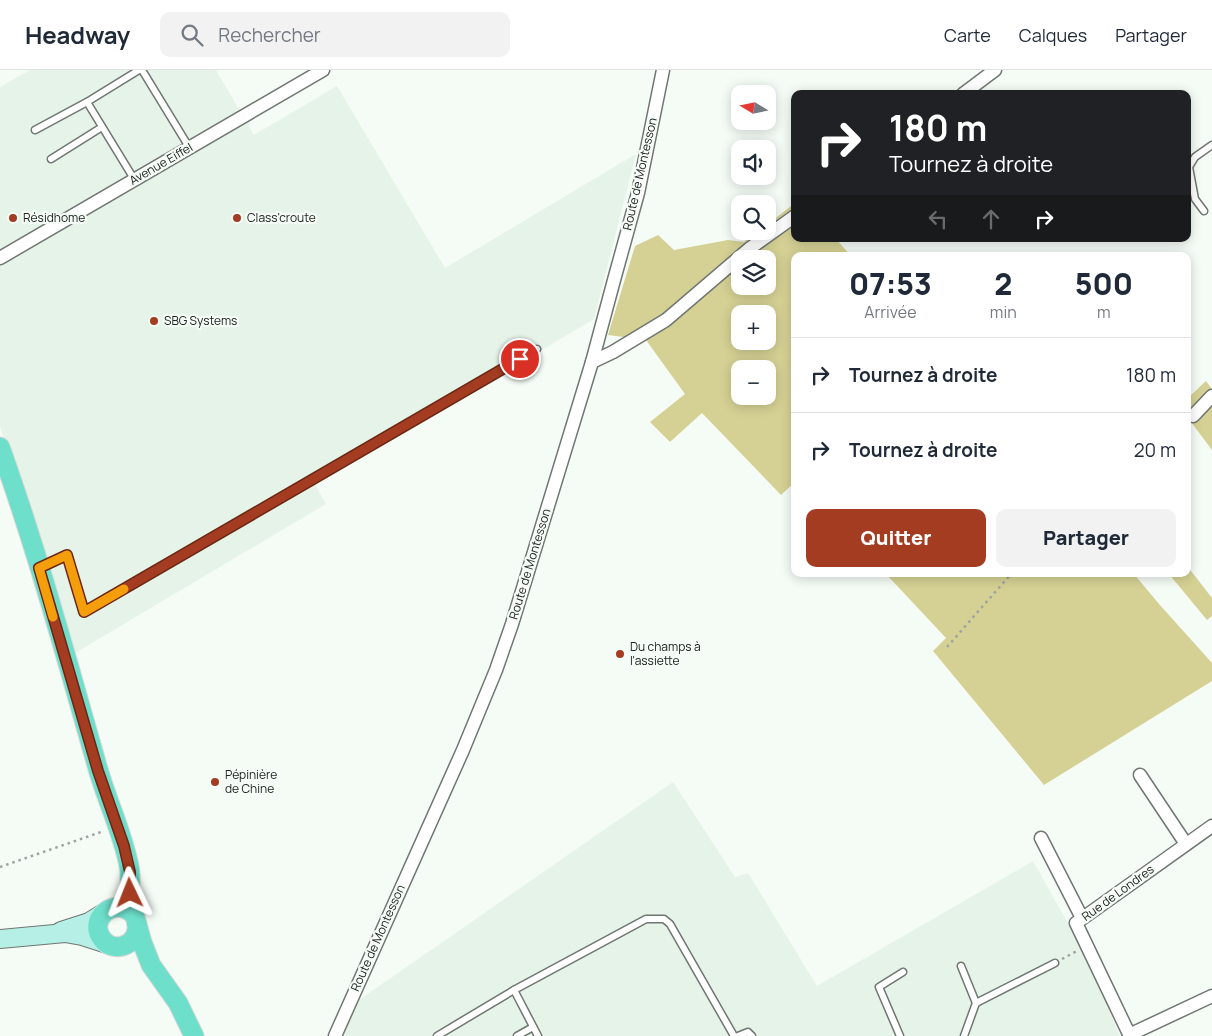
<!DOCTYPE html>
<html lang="fr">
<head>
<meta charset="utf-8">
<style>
  body { margin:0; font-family:Manrope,sans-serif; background:#f2f2f3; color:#1f2937; height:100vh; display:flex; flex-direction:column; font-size:19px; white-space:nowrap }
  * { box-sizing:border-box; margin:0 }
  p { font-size:16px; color:#747a83 }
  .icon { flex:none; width:28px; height:28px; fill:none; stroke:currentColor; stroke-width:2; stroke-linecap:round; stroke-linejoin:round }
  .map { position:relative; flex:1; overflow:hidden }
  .side { position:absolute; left:791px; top:182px; width:400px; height:325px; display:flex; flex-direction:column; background:#fff; border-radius:10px; box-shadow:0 2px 12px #0003 }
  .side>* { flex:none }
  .hud { position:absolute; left:791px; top:20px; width:400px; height:152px; border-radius:10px; box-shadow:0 2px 12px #0003; background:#202124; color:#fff; overflow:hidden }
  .needle { width:32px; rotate:280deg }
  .fabs { position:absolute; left:731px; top:15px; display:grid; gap:10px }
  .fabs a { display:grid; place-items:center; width:45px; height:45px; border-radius:10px; background:#fff; box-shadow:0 2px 12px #0003; font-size:25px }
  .pin { position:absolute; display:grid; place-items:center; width:42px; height:42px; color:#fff; margin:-21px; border:2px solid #fff; border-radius:50%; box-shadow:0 1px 5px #0007 }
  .me { position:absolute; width:55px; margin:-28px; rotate:358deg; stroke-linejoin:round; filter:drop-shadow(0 0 4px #0008) }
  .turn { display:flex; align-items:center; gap:18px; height:105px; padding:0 15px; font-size:22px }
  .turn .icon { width:65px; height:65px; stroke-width:2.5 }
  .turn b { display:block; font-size:35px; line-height:42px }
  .lanes { display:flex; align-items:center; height:48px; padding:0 15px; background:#0003; justify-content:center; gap:25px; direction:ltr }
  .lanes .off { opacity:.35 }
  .eta { display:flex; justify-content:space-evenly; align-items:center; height:85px; text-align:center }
  .eta b { font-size:30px; font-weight:800; line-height:35px }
  .cta { display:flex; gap:10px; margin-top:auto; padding:10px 15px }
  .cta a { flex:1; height:58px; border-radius:10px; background:#a43c21; color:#fff; font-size:20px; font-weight:800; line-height:58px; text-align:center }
  .cta a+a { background:#f2f2f3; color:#1f2937 }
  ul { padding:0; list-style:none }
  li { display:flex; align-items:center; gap:15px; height:75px; padding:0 15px; border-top:1px solid #e0e1e3 }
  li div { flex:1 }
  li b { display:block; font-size:19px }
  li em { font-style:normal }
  header { display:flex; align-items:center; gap:30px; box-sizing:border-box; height:70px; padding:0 25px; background:#fff; border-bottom:1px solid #e0e1e3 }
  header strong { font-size:24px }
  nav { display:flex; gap:28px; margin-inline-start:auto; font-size:18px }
  .search { width:350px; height:45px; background:#f2f2f3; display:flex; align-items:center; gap:12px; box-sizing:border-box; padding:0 18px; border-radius:10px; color:#747a83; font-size:19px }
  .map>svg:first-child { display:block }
  .built { fill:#e5f3e8 }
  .green { fill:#d5d194; fill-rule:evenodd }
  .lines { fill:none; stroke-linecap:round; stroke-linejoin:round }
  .lane-casing { stroke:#707671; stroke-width:9 }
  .street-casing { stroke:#707671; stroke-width:15 }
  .secondary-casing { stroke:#707671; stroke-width:20 }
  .primary-casing { stroke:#d7d8d7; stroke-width:21 }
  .path { stroke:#9ea39f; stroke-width:2.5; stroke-dasharray:2.5 4; stroke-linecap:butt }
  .lane { stroke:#fff; stroke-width:6 }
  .street { stroke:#fff; stroke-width:12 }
  .secondary { stroke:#b6efe5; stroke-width:18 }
  .primary { stroke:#6edfcb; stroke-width:19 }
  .route-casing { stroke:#6b2715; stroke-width:12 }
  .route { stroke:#a43c21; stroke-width:9 }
  .slow { stroke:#f59e0b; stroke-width:9 }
  .poi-dot { fill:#a43c21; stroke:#f5fcf6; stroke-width:2 }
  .labels { text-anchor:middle; stroke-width:4.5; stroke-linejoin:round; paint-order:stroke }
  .street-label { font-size:12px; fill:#212422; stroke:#f5fcf6 }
  .poi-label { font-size:12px; fill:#212422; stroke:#f5fcf6; text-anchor:start }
</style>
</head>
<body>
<header>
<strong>Headway</strong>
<div class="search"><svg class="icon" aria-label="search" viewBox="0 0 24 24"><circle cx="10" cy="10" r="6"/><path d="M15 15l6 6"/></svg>Rechercher</div>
<nav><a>Carte</a><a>Calques</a><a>Partager</a></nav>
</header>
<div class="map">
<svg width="1212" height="966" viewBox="0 0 1212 966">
  <rect width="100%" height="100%" fill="#f5fcf6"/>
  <g class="built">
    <path d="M30 0H216L254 65 337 16 445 198 636 84 594 249 315 415 326 434 75 583 0 356V17Z"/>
    <path d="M673 712 735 807 748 803 817 916 1033 791 1087 887 1120 966H341L359 930Z"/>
  </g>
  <g class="green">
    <path d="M795 133V169H836L851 186H795V412L781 425 702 343 670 372 650 352 685 324 646 270 608 265 635 176 658 165 674 180 728 170 744 172 758 161H768V154ZM740 189H768V216H740ZM740 244H768V271H740ZM740 299H768V326H740Z"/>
    <path d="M1206 311 1212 319V380L1188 348V328Z"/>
    <path d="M1188 497 1212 528V546L1207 550 1169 504H1188Z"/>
    <path d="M886 504H1134L1159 534 1212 593V611L1044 715 933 581 946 568Z"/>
  </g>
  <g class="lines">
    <defs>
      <g id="lane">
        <path d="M142 0 189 77"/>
        <path d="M35 60 87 32"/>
        <path d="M51 89 102 57"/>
        <path d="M134 109 87 32 139 0"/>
        <path d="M1204 141 1195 129 1189 97 1195 87 1212 75"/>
        <path d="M42 497 67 485 84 542 537 279"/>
        <path d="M961 896 976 933 964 966"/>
        <path d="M514 920 538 966"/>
        <path d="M976 933 1055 893"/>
        <path d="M437 966 514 920 646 849H664L670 854 734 966"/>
        <path d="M517 966 533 957"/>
        <path d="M738 966 748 962 752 966"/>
        <path d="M900 966 879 917 903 902"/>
      </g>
      <g id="street">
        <path d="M963 24 995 0"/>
        <path d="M0 188 323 0"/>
        <path d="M592 292 613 282 666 250 749 179 795 146"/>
        <path d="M1193 346 1212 326"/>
        <path d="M1140 705 1186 774"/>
        <path d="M1041 768 1082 848"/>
        <path d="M1129 965 1212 926"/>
        <path d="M335 966 463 680 496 600 512 554 592 292 614 210 638 123 663 0"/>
        <path d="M1130 966 1076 853 1212 756"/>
      </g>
      <g id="secondary">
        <path d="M61 861 89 852 102 844"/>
        <path d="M0 869 65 863 82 866 110 875"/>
      </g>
      <g id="primary">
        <path d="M0 377C37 480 66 587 96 692 105 727 122 760 129 796 132 809 128 821 131 834 132 842 138 850 137 859 135 876 114 883 103 870 86 851 114 824 134 845"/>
        <path d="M137 854 142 872 151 895 178 933 194 966"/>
      </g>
    </defs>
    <use href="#lane" class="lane-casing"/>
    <use href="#street" class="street-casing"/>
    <use href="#secondary" class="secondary-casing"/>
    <use href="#primary" class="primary-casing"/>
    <g class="path">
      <path d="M947 577 1011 504"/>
      <path d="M0 797 104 761"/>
      <path d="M1062 889 1077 881"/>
    </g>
    <use href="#lane" class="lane"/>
    <use href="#street" class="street"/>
    <use href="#secondary" class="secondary"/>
    <use href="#primary" class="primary"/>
  </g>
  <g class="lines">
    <defs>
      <path id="route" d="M130 823V802L124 776 98 701 39 498 67 485 84 542 520 289"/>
    </defs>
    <use href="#route" class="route-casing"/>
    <use href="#route" class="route"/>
    <path class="slow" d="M53 547 39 498 67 485 84 542 124 519"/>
  </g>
  <g class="poi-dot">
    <circle cx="13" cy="148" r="5"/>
    <circle cx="237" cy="148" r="5"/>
    <circle cx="154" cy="251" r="5"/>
    <circle cx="620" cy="584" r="5"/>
    <circle cx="215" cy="712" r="5"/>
  </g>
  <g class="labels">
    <g class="street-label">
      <text transform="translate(161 94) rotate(-30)" y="4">Avenue Eiffel</text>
      <text transform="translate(640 104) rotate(-77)" y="4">Route de Montesson</text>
      <text transform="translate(530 494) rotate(-73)" y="4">Route de Montesson</text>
      <text transform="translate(1118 823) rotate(-36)" y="4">Rue de Londres</text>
      <text transform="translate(378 868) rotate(-66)" y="4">Route de Montesson</text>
    </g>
    <g class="poi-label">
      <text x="23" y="152">Résidhome</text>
      <text x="247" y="152">Class'croute</text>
      <text x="164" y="255">SBG Systems</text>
      <text x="630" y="581">Du champs à<tspan x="630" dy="14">l'assiette</tspan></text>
      <text x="225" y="709">Pépinière<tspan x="225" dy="14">de Chine</tspan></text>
    </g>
  </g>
</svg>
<div class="fabs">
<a><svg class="needle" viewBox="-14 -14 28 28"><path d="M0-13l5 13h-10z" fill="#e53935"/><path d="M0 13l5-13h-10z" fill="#747a83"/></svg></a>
<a><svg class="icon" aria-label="sound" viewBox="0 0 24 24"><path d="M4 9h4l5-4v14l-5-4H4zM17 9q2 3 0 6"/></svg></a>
<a><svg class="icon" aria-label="search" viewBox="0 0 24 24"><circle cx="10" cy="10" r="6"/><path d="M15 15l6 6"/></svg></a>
<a><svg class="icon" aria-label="layers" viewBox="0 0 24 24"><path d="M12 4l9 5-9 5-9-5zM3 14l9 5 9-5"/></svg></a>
<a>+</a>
<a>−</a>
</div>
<div class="pin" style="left:520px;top:289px;background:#d93025"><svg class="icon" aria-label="arrive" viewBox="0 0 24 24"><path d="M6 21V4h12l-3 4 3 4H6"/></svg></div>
<svg class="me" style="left:130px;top:823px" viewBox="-20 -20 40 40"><path d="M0-17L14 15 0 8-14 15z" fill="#a43c21" stroke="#fff" stroke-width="4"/></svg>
<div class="hud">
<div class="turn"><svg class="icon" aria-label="right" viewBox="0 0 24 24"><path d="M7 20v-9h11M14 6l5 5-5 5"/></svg><div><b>180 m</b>Tournez à droite</div></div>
<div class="lanes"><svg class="icon off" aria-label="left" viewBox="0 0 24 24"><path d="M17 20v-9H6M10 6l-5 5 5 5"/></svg><svg class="icon off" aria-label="ahead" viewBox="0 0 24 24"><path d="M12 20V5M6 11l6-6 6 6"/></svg><svg class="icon" aria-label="right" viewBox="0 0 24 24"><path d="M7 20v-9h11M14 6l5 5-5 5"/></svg></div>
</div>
<section class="side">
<div class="eta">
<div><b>07:53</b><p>Arrivée</p></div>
<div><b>2</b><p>min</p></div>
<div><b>500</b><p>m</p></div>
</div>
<ul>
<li><svg class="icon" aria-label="right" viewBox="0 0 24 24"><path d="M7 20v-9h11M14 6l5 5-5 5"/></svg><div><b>Tournez à droite</b></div><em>180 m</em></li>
<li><svg class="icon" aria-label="right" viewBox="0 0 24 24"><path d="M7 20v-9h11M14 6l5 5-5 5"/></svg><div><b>Tournez à droite</b></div><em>20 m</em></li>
</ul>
<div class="cta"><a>Quitter</a><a>Partager</a></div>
</section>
</div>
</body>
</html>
